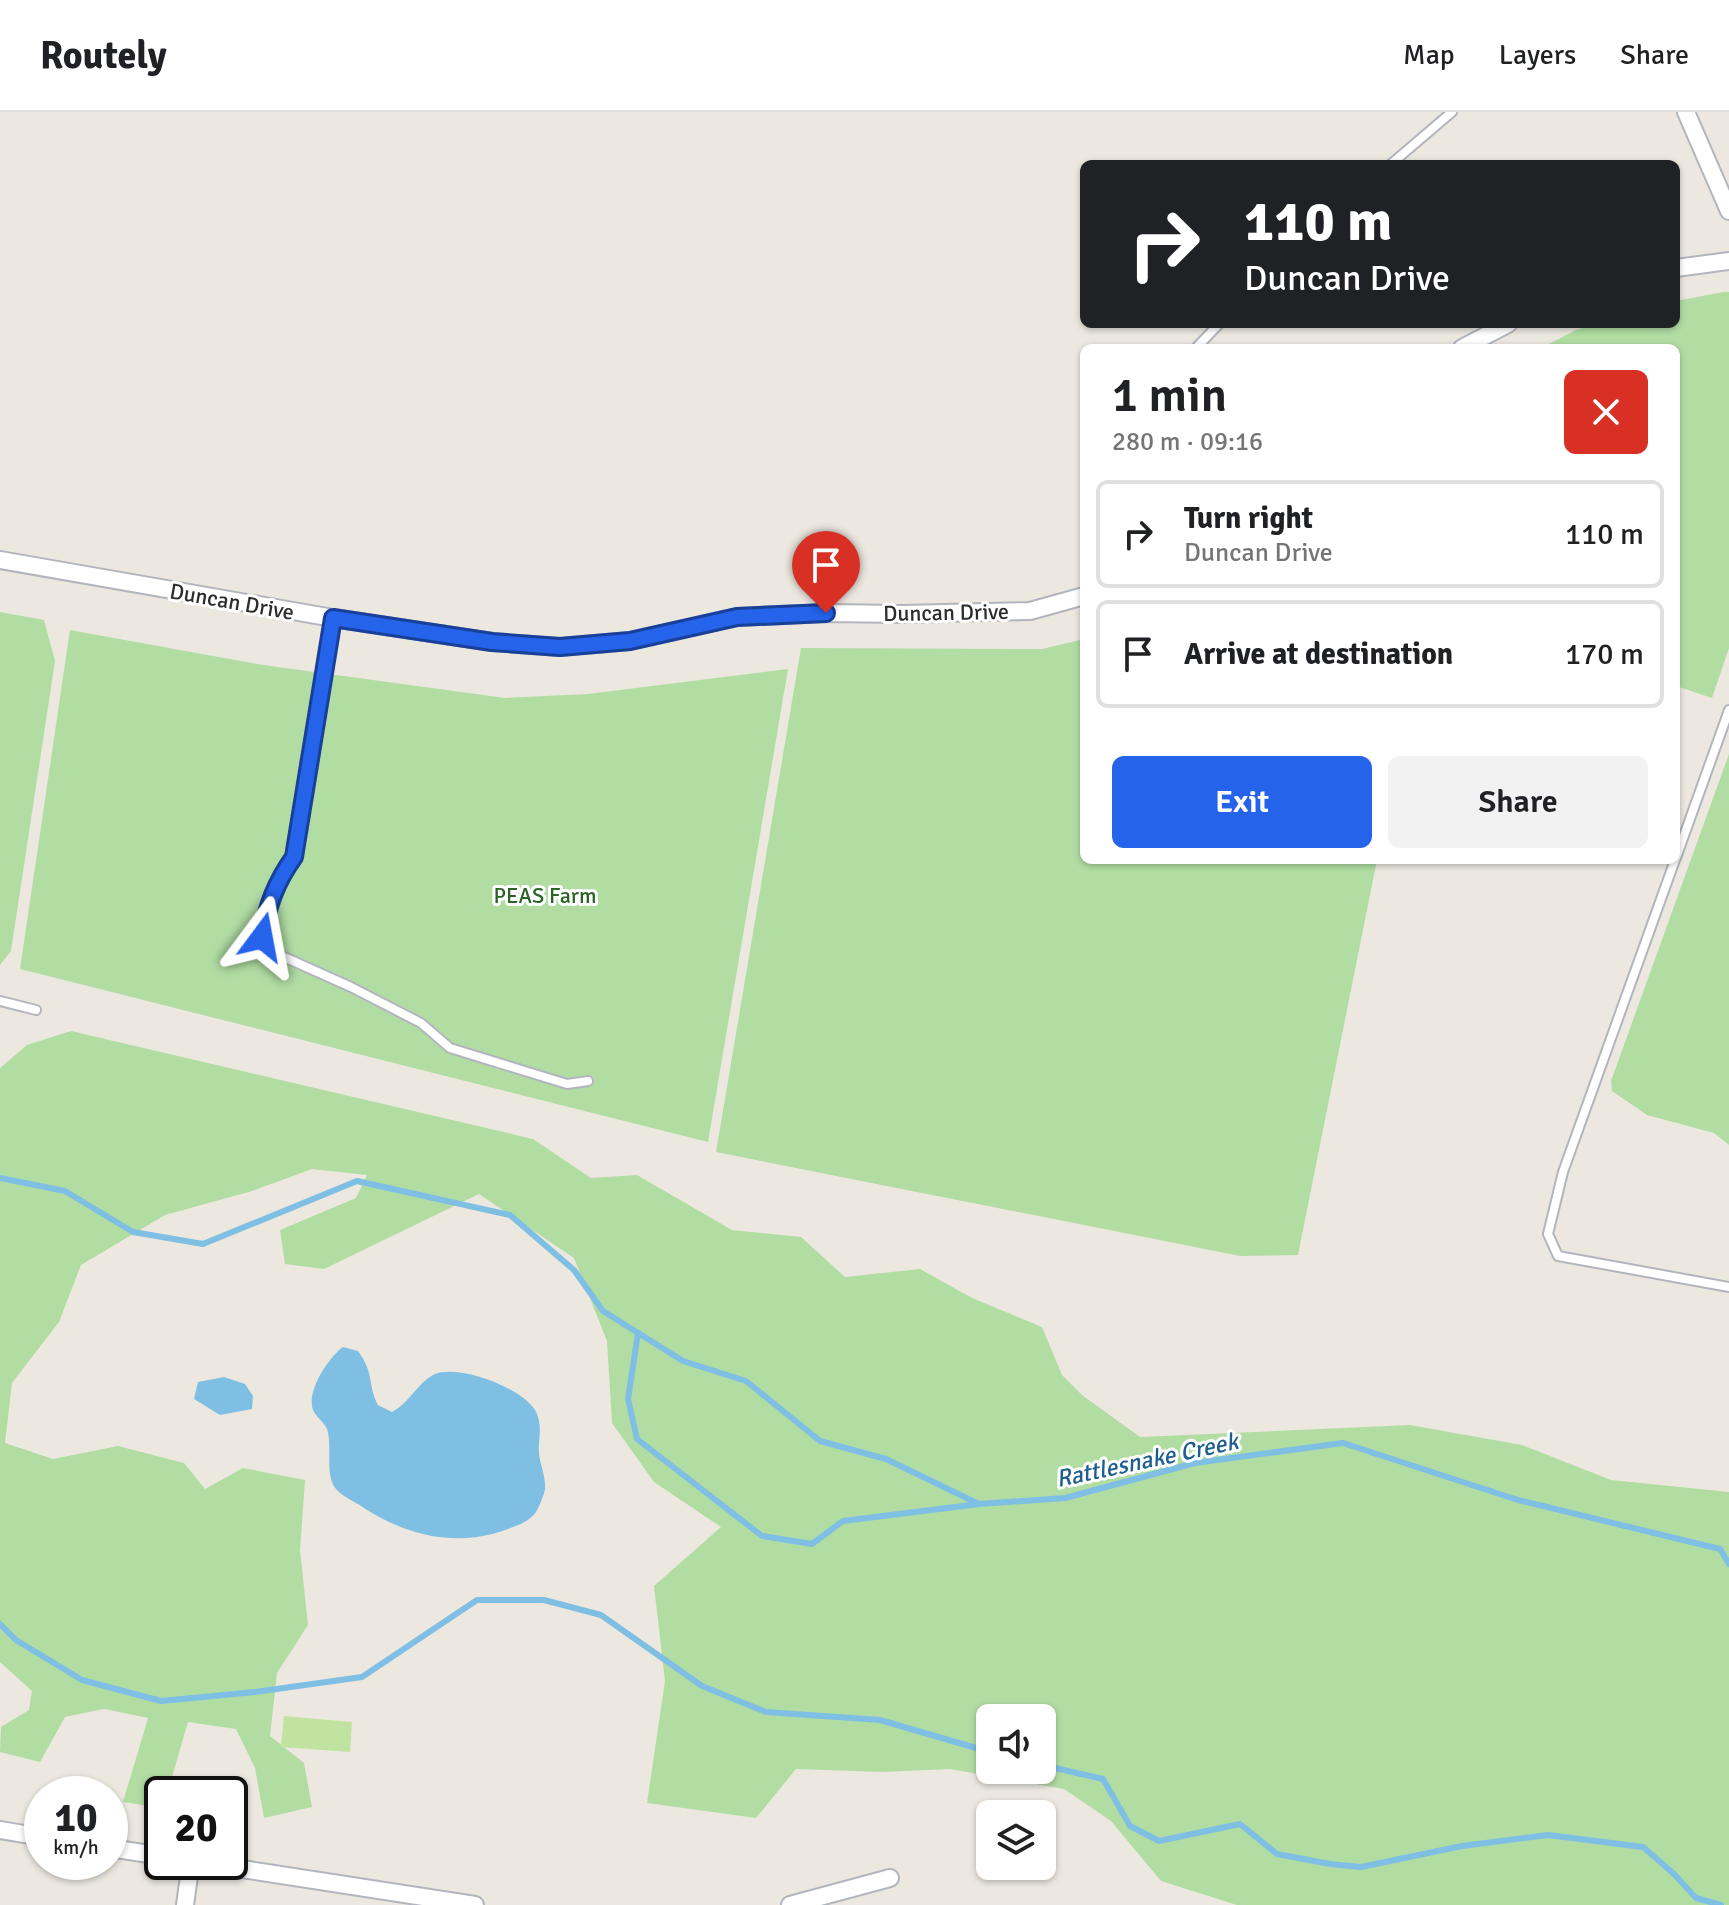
<!DOCTYPE html>
<html lang="en">
<head>
<meta charset="utf-8">
<style>
  body { margin:0; font-family:Signika,sans-serif; background:#f2f2f2; color:#202124; height:100vh; display:flex; flex-direction:column; font-size:30px; white-space:nowrap }
  * { box-sizing:border-box; margin:0 }
  p { font-size:26px; color:#757577 }
  .icon { flex:none; width:44px; height:44px; fill:none; stroke:currentColor; stroke-width:2; stroke-linecap:round; stroke-linejoin:round }
  .map { position:relative; flex:1; overflow:hidden }
  .side { position:absolute; left:1080px; top:232px; width:600px; height:520px; display:flex; flex-direction:column; background:#fff; border-radius:12px; box-shadow:0 2px 6px #0004 }
  .side>* { flex:none }
  .top-card { position:absolute; left:1080px; top:48px; width:600px; height:168px; border-radius:12px; box-shadow:0 2px 6px #0004; background:#202124; color:#fff; overflow:hidden }
  .tools { position:absolute; left:976px; top:1592px; display:grid; gap:16px }
  .tools a { display:grid; place-items:center; width:80px; height:80px; border-radius:12px; background:#fff; box-shadow:0 2px 6px #0004; font-size:40px }
  .speed { position:absolute; left:24px; top:1664px; display:flex; gap:16px; font-size:40px; font-weight:700; text-align:center }
  .speed>* { display:grid; place-content:center; width:104px; height:104px; border-radius:50%; background:#fff; box-shadow:0 2px 6px #0004; line-height:1 }
  .speed small { font-size:20px; font-weight:400 }
  .speed .limit { border:4px solid #111; border-radius:12px; background:#fff; color:#111 }
  .pin { position:absolute; display:grid; place-items:center; width:68px; height:68px; color:#fff; margin:-82px -34px; border-radius:50% 50% 50% 0; rotate:-45deg; box-shadow:0 0 8px #0007 }
  .pin .icon { rotate:45deg }
  .me { position:absolute; width:88px; margin:-44px; rotate:13deg; stroke-linejoin:round; filter:drop-shadow(0 0 6px #0008) }
  .turn { display:flex; align-items:center; gap:28px; height:168px; padding:0 32px; font-size:36px }
  .turn .icon { width:104px; height:104px; stroke-width:2.5 }
  .turn b { display:block; font-size:56px; line-height:68px }
  .round { display:grid; place-items:center; flex:none; width:84px; height:84px; border-radius:12px; background:#f2f2f2 }
  .summary { display:flex; align-items:center; justify-content:space-between; height:136px; padding:0 32px }
  h1 { font-size:48px; font-weight:600; line-height:60px }
  .button { display:flex; gap:16px; margin-top:auto; padding:16px 32px }
  .button a { flex:1; height:92px; border-radius:12px; background:#2563eb; color:#fff; font-size:32px; font-weight:600; line-height:92px; text-align:center }
  .button a+a { background:#f2f2f2; color:#202124 }
  ul { padding:0; list-style:none }
  li { display:flex; align-items:center; gap:24px; height:108px; margin:0 16px 12px; padding:0 16px; border:4px solid #e0e0e0; border-radius:12px }
  li div { flex:1 }
  li b { display:block; font-size:30px }
  li em { font-style:normal }
  header { display:flex; align-items:center; gap:48px; box-sizing:border-box; height:112px; padding:0 40px; background:#fff; border-bottom:2px solid #e0e0e0 }
  header strong { font-size:38px }
  nav { display:flex; gap:44px; margin-inline-start:auto; font-size:28px }
  .map>svg:first-child { display:block }
  .green { fill:#b1dda3; fill-rule:evenodd }
  .pitch { fill:#c0e3a0 }
  .water { fill:#7fbfe3 }
  .lines { fill:none; stroke-linecap:round; stroke-linejoin:round }
  .stream { stroke:#7fbfe3; stroke-width:6 }
  .lane-casing { stroke:#b3b5be; stroke-width:12 }
  .street-casing { stroke:#b3b5be; stroke-width:20 }
  .lane { stroke:#fff; stroke-width:8 }
  .street { stroke:#fff; stroke-width:16 }
  .route-casing { stroke:#184099; stroke-width:20 }
  .route { stroke:#2563eb; stroke-width:14 }
  .labels { text-anchor:middle; stroke-width:6; stroke-linejoin:round; paint-order:stroke }
  .street-label { font-size:22px; fill:#2c2c2c; stroke:#fff }
  .park-label { font-size:22px; fill:#2a6323; stroke:#fff }
  .water-label { font-size:24px; font-style:italic; fill:#1c5e90; stroke:#fff }
</style>
</head>
<body>
<header>
<strong>Routely</strong>
<nav><a>Map</a><a>Layers</a><a>Share</a></nav>
</header>
<div class="map">
<svg width="1729" height="1793" viewBox="0 0 1729 1793">
  <rect width="100%" height="100%" fill="#ece8e0"/>
  <g class="green">
    <path d="M1723 180H1729V536L1712 586 1676 574V236H1541L1576 218 1595 212H1676V189Z"/>
    <path d="M0 500 44 508 55 549 11 839 0 853Z"/>
    <path d="M70 518 263 553 505 586 588 582 788 557 708 1030 20 857Z"/>
    <path d="M1084 527V748H1377L1298 1143 1240 1144 716 1040 801 536 1042 537Z"/>
    <path d="M1729 642V1033L1714 1021 1647 1003 1612 979 1611 969Z"/>
    <path d="M71 919 533 1027 591 1066 637 1063 732 1118 801 1125 845 1165 920 1157 972 1186 1042 1215 1062 1263 1082 1283 1140 1325 1410 1313 1522 1333 1611 1368 1729 1380V1793H1237L1161 1769 1111 1709 1064 1677 950 1657 882 1660 796 1657 756 1706 647 1691 665 1569 654 1474 721 1415 654 1370 612 1311 607 1229 574 1146 479 1082 324 1157 285 1152 280 1118 356 1086 367 1063 312 1057 252 1079 165 1103 81 1153 59 1210 12 1271 5 1331 53 1347 118 1334 184 1351 205 1377 243 1356 305 1368 300 1438 308 1513 277 1561 270 1624 304 1651 312 1695 264 1706 255 1656 236 1617 188 1610 167 1682H162V1696L123 1690 148 1606 104 1597 65 1605 40 1650 0 1640 1 1615 29 1598 32 1579 0 1550V956L27 933ZM990 1606H1042V1658H990Z"/>
  </g>
  <path class="pitch" d="M284 1604 352 1610 350 1640 281 1635Z"/>
  <g class="water">
    <path d="M343 1235 358 1239C375 1262 367 1272 378 1293L392 1300C409 1291 417 1272 433 1263 456 1250 532 1278 538 1305 542 1318 538 1329 539 1341 540 1353 546 1365 545 1377 544 1383 539 1395 536 1400 529 1410 516 1414 505 1418 455 1436 404 1423 361 1394 353 1389 342 1384 336 1377 324 1362 333 1335 327 1317 324 1310 316 1305 313 1298 306 1279 329 1245 343 1235Z"/>
    <path d="M224 1265 245 1272 253 1284 252 1297 220 1303 194 1287 198 1270Z"/>
  </g>
  <g class="lines">
    <g class="stream">
      <path d="M0 1066 65 1079 133 1120 203 1132 357 1069 510 1103 574 1158 603 1199 683 1249 746 1269 820 1329 886 1347 979 1392 1065 1386 1195 1351 1343 1331 1518 1388 1720 1437 1729 1452"/>
      <path d="M638 1221 628 1287 637 1327 762 1424 812 1432 843 1409 979 1392"/>
      <path d="M0 1512 16 1528 82 1568 161 1589 255 1580 362 1565 477 1488H544L601 1503 702 1574 766 1600 880 1608 990 1640"/>
      <path d="M1042 1653 1103 1667 1130 1714 1159 1729 1240 1712 1277 1742 1330 1752 1361 1755 1462 1734 1548 1723 1643 1735 1674 1762 1696 1786 1721 1793"/>
    </g>
    <defs>
      <g id="lane">
        <path d="M1391 52 1452 0"/>
        <path d="M1196 236 1219 212"/>
        <path d="M333 506 294 745C276 770 267 794 262 825L275 841 351 875 421 911 450 936 567 972 588 969"/>
        <path d="M1676 746 1729 598"/>
        <path d="M1675 748 1563 1060 1548 1122 1558 1144 1729 1175"/>
        <path d="M0 889 36 898"/>
      </g>
      <g id="street">
        <path d="M1686 0 1729 99"/>
        <path d="M1676 156 1729 149"/>
        <path d="M1462 236 1508 212"/>
        <path d="M0 448 333 506 492 530 560 535 630 529 737 505 826 501 902 502 1030 499 1084 484"/>
        <path d="M0 1718 42 1725"/>
        <path d="M110 1736 162 1744"/>
        <path d="M197 1750 475 1793"/>
        <path d="M185 1793 191 1750"/>
        <path d="M790 1793 890 1766"/>
      </g>
    </defs>
    <use href="#lane" class="lane-casing"/>
    <use href="#street" class="street-casing"/>
    <use href="#lane" class="lane"/>
    <use href="#street" class="street"/>
  </g>
  <g class="lines">
    <defs>
      <path id="route" d="M262 825C267 794 276 770 294 745L333 506 492 530 560 535 630 529 737 505 826 501"/>
    </defs>
    <use href="#route" class="route-casing"/>
    <use href="#route" class="route"/>
  </g>
  <g class="labels">
    <g class="street-label">
      <text transform="translate(232 489) rotate(10)" y="8">Duncan Drive</text>
      <text transform="translate(946 500) rotate(-1)" y="8">Duncan Drive</text>
    </g>
    <g class="park-label">
      <text x="545" y="791">PEAS Farm</text>
    </g>
    <g class="water-label">
      <text transform="translate(1147 1348) rotate(-12)" y="8">Rattlesnake Creek</text>
    </g>
  </g>
</svg>
<div class="tools">
<a><svg class="icon" aria-label="sound" viewBox="0 0 24 24"><path d="M4 9h4l5-4v14l-5-4H4zM17 9q2 3 0 6"/></svg></a>
<a><svg class="icon" aria-label="layers" viewBox="0 0 24 24"><path d="M12 4l9 5-9 5-9-5zM3 14l9 5 9-5"/></svg></a>
</div>
<div class="speed"><div>10<small>km/h</small></div><div class="limit">20</div></div>
<div class="pin" style="left:826px;top:501px;background:#d93025"><svg class="icon" aria-label="arrive" viewBox="0 0 24 24"><path d="M6 21V4h12l-3 4 3 4H6"/></svg></div>
<svg class="me" style="left:262px;top:825px" viewBox="-20 -20 40 40"><path d="M0-17L14 15 0 8-14 15z" fill="#2563eb" stroke="#fff" stroke-width="4"/></svg>
<div class="top-card">
<div class="turn"><svg class="icon" aria-label="right" viewBox="0 0 24 24"><path d="M7 20v-9h11M14 6l5 5-5 5"/></svg><div><b>110 m</b>Duncan Drive</div></div>
</div>
<section class="side">
<div class="summary"><div><h1>1 min</h1><p>280 m · 09:16</p></div><a class="round" style="background:#d93025;color:#fff"><svg class="icon" aria-label="close" viewBox="0 0 24 24"><path d="M6 6l12 12M18 6L6 18"/></svg></a></div>
<ul>
<li><svg class="icon" aria-label="right" viewBox="0 0 24 24"><path d="M7 20v-9h11M14 6l5 5-5 5"/></svg><div><b>Turn right</b><p>Duncan Drive</p></div><em>110 m</em></li>
<li><svg class="icon" aria-label="arrive" viewBox="0 0 24 24"><path d="M6 21V4h12l-3 4 3 4H6"/></svg><div><b>Arrive at destination</b></div><em>170 m</em></li>
</ul>
<div class="button"><a>Exit</a><a>Share</a></div>
</section>
</div>
</body>
</html>
